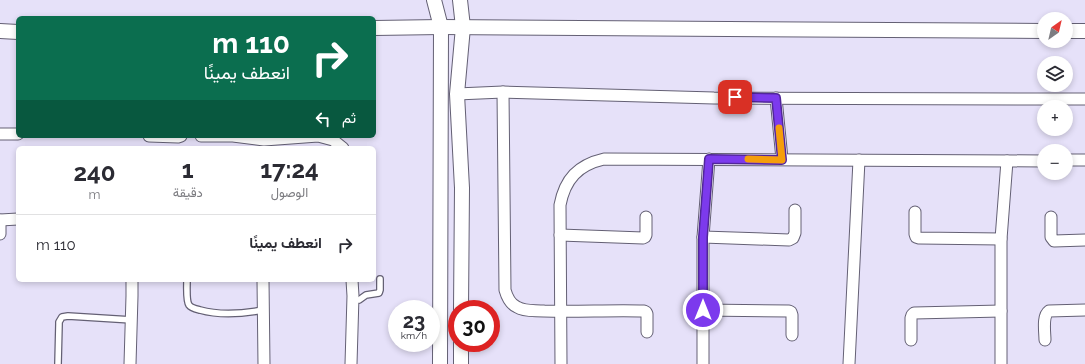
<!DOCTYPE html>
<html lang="ar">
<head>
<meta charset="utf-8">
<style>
  body { margin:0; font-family:Raleway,Vazirmatn,sans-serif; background:#f2f2f3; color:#2b2b33; direction:rtl; height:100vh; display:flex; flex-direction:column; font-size:15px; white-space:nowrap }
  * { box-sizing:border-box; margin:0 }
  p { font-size:13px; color:#7c7c81 }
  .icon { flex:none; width:22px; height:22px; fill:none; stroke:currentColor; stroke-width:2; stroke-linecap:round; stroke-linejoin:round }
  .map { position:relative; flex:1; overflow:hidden; direction:ltr }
  .panel { position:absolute; left:16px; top:146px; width:360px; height:136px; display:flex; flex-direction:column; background:#fff; border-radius:6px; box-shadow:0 2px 6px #0003; direction:rtl }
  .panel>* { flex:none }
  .guide { position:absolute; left:16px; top:16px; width:360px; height:122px; border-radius:6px; box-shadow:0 2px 6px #0003; direction:rtl; background:#0b6e4f; color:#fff; overflow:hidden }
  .needle { width:26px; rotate:34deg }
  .tools { position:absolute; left:1037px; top:12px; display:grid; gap:8px }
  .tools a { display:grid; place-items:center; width:36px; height:36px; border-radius:50%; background:#fff; box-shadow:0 2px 6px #0003; font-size:20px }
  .speed { position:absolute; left:388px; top:300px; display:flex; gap:8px; font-size:20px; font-weight:700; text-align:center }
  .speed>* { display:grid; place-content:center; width:52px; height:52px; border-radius:50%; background:#fff; box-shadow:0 2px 6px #0003; line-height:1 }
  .speed small { font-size:10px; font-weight:400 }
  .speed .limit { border:6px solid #d22; background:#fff; color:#111 }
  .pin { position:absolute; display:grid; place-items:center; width:34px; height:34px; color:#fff; margin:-17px; border-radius:8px; box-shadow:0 2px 6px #0006 }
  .me { position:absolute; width:44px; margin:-22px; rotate:0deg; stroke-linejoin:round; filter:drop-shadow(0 0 3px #0008) }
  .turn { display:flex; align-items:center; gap:14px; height:84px; padding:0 20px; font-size:18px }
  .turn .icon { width:52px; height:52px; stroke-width:2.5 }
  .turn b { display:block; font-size:28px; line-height:34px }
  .then { display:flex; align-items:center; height:38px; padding:0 20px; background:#0003; gap:8px; font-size:15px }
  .eta { display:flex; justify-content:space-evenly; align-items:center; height:68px; text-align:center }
  .eta b { font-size:24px; font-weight:700; line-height:28px }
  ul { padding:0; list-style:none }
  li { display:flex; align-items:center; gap:12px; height:60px; padding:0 20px; border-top:1px solid #e1e1e2 }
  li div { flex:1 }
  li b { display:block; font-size:15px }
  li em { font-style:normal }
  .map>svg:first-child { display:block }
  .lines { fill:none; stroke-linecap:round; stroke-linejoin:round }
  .service-casing { stroke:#646074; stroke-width:8 }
  .minor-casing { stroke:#646074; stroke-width:13 }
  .tertiary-casing { stroke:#646074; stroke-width:16 }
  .service { stroke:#fff; stroke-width:5.5 }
  .minor { stroke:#fff; stroke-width:11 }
  .tertiary { stroke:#fff; stroke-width:14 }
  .route-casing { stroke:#51269a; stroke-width:10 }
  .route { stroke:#7c3aed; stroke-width:7 }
  .slow { stroke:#f59e0b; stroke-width:7 }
</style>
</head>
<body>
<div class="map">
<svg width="1085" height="364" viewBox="0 0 1085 364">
  <rect width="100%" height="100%" fill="#e6e1f9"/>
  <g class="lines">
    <defs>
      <g id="service">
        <path d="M187 280C187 286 186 301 189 305 191 308 196 309 200 310 221 316 242 314 263 310"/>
        <path d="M353 297 356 300H359L366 295 379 293 380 290V279"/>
        <path d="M58 364 59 324V322L62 317 68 316 132 320"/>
      </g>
      <g id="minor">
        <path d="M503 92 505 290C507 297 510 304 517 307 525 312 535 310 544 311 577 312 611 310 644 311L646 312 647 314V332"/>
        <path d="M457 94 503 92 714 98 1046 99H1085"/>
        <path d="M776 98 782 159"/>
        <path d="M0 134H18"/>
        <path d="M149 136 178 137 181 136"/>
        <path d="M201 136H233L264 140 318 136 333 140 343 148"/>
        <path d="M1066 160H1085"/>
        <path d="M915 212V234L916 237 919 238 1001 239"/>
        <path d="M1051 217V237L1054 241 1085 240"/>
        <path d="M0 220 18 219"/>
        <path d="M0 234V220"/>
        <path d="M560 235 643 238 645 237 646 235V217"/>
        <path d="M703 237 789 240 793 238 795 233V210"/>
        <path d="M263 280 264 364"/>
        <path d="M703 310 789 311 791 312 792 315V335"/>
        <path d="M911 340V318L912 315 914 313 1001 311"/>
        <path d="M1045 340C1045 332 1042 316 1049 311L1085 310"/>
        <path d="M130 364 132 296V280"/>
        <path d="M351 364 353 296 352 280"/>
        <path d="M561 364 560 205C565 179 578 165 604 159L1044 161"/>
        <path d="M703 364V237L709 159"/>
        <path d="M849 364 859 160"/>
        <path d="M1001 364V239L1007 161"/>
      </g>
      <g id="tertiary">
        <path d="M434 0 441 27 440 364"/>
        <path d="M460 0 463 27 457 94 462 188 461 309"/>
        <path d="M374 28 441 27 1044 31"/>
        <path d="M0 31 18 32"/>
        <path d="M1066 31H1085"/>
        <path d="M461 364V343"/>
      </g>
    </defs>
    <use href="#service" class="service-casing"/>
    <use href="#minor" class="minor-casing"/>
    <use href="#tertiary" class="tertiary-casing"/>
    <use href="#service" class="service"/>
    <use href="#minor" class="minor"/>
    <use href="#tertiary" class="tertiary"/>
  </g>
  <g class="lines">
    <defs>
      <path id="route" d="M703 310V237L709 159 782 160 776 98 735 97"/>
    </defs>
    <use href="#route" class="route-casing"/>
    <use href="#route" class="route"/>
    <path class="slow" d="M748 159 782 160 779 128"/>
  </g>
</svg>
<div class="tools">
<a><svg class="needle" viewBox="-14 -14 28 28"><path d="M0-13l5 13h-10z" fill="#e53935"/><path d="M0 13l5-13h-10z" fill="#7c7c81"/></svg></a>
<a><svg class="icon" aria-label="layers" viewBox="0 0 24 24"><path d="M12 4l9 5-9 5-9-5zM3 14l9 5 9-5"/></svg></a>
<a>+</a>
<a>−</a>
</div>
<div class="speed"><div>23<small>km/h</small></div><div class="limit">30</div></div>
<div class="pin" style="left:735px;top:97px;background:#d93025"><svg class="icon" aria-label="arrive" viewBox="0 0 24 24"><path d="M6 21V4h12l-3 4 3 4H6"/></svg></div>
<svg class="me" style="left:703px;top:310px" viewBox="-20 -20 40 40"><circle r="17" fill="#7c3aed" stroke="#fff" stroke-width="3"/><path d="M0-11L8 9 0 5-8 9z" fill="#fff"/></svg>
<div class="guide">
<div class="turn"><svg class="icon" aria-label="right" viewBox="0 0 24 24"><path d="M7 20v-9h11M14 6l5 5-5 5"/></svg><div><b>110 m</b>انعطف يمينًا</div></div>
<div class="then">ثم<svg class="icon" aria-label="left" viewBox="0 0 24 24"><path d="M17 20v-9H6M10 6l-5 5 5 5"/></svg></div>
</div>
<section class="panel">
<div class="eta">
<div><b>17:24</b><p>الوصول</p></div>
<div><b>1</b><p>دقيقة</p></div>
<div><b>240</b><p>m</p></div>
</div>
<ul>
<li><svg class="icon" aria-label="right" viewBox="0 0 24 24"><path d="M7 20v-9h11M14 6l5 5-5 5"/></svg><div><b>انعطف يمينًا</b></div><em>110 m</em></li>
</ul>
</section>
</div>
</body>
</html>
